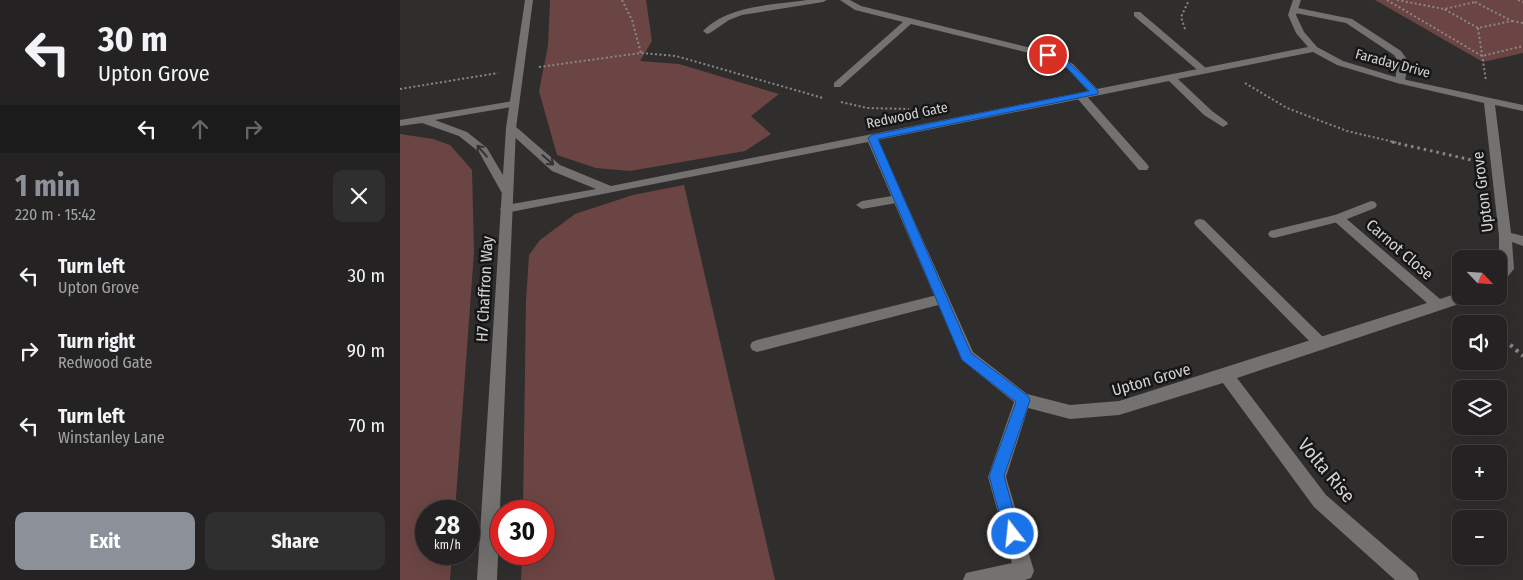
<!DOCTYPE html>
<html lang="en">
<head>
<meta charset="utf-8">
<style>
  body { margin:0; font-family:"Fira Sans Condensed",sans-serif; background:#302f2f; color:#f1f3f6; height:100vh; display:flex; flex-direction:column; font-size:19px; white-space:nowrap }
  * { box-sizing:border-box; margin:0 }
  p { font-size:16px; color:#a3a4a5 }
  .icon { flex:none; width:28px; height:28px; fill:none; stroke:currentColor; stroke-width:2; stroke-linecap:round; stroke-linejoin:round }
  .map { position:relative; flex:1; overflow:hidden }
  .sheet { display:flex; flex-direction:column; background:#242222; width:400px }
  .sheet>* { flex:none }
  .top-card { background:#242222; color:#f1f3f6; overflow:hidden }
  .needle { width:32px; rotate:115deg }
  .fabs { position:absolute; left:1052px; top:250px; display:grid; gap:10px }
  .fabs a { display:grid; place-items:center; width:55px; height:55px; border-radius:10px; background:#242222; box-shadow:0 5px 20px #0002,0 0 0 1px #413f40; font-size:25px }
  .speed { position:absolute; left:15px; top:500px; display:flex; gap:10px; font-size:25px; font-weight:700; text-align:center }
  .speed>* { display:grid; place-content:center; width:65px; height:65px; border-radius:50%; background:#242222; box-shadow:0 5px 20px #0002,0 0 0 1px #413f40; line-height:1 }
  .speed small { font-size:12px; font-weight:400 }
  .speed .limit { border:8px solid #d22; background:#fff; color:#111 }
  .pin { position:absolute; display:grid; place-items:center; width:42px; height:42px; color:#fff; margin:-21px; border:2px solid #fff; border-radius:50%; box-shadow:0 1px 5px #0007 }
  .me { position:absolute; width:55px; margin:-28px; rotate:344deg; stroke-linejoin:round; filter:drop-shadow(0 0 4px #0008) }
  .turn { display:flex; align-items:center; gap:18px; height:105px; padding:0 15px; font-size:22px }
  .turn .icon { width:65px; height:65px; stroke-width:2.5 }
  .turn b { display:block; font-size:35px; line-height:42px }
  .lanes { display:flex; align-items:center; height:48px; padding:0 15px; background:#0003; justify-content:center; gap:25px; direction:ltr }
  .lanes .off { opacity:.35 }
  .round { display:grid; place-items:center; flex:none; width:52px; height:52px; border-radius:10px; background:#302f2f }
  .headline { display:flex; align-items:center; justify-content:space-between; height:85px; padding:0 15px }
  h1 { font-size:30px; font-weight:700; line-height:38px; color:#8c9099 }
  .primary-button { display:flex; gap:10px; margin-top:auto; padding:10px 15px }
  .primary-button a { flex:1; height:58px; border-radius:10px; background:#8c9099; color:#fff; font-size:20px; font-weight:700; line-height:58px; text-align:center }
  .primary-button a+a { background:#302f2f; color:#f1f3f6 }
  ul { padding:0; list-style:none }
  li { display:flex; align-items:center; gap:15px; height:75px; padding:0 15px }
  li div { flex:1 }
  li b { display:block; font-size:19px }
  li em { font-style:normal }
  main { display:flex; flex:1; min-height:0 }
  .map>svg:first-child { display:block }
  .green { fill:#6b4543 }
  .lines { fill:none; stroke-linecap:round; stroke-linejoin:round }
  .path-far2 { stroke:#898787; stroke-width:2; stroke-dasharray:2 2.5; stroke-linecap:butt }
  .path-far1 { stroke:#898787; stroke-width:3; stroke-dasharray:2.5 4; stroke-linecap:butt }
  .path { stroke:#898787; stroke-width:4; stroke-dasharray:3 4.5; stroke-linecap:butt }
  .service { fill:#747171; fill-rule:evenodd }
  .minor { fill:#747171; fill-rule:evenodd }
  .tertiary { fill:#747171; fill-rule:evenodd }
  .oneway { stroke:#333131 }
  .route { fill:#1a73e8; stroke:#114b97 }
  .labels { text-anchor:middle; stroke-width:5; stroke-linejoin:round; paint-order:stroke }
  .far-street-label { font-size:14px; fill:#d4d2d2; stroke:#171616 }
  .street-label { font-size:16px; fill:#d4d2d2; stroke:#171616 }
  .near-street-label { font-size:19px; fill:#d4d2d2; stroke:#171616 }
</style>
</head>
<body>
<main>
<section class="sheet">
<div class="top-card">
<div class="turn"><svg class="icon" aria-label="left" viewBox="0 0 24 24"><path d="M17 20v-9H6M10 6l-5 5 5 5"/></svg><div><b>30 m</b>Upton Grove</div></div>
<div class="lanes"><svg class="icon" aria-label="left" viewBox="0 0 24 24"><path d="M17 20v-9H6M10 6l-5 5 5 5"/></svg><svg class="icon off" aria-label="ahead" viewBox="0 0 24 24"><path d="M12 20V5M6 11l6-6 6 6"/></svg><svg class="icon off" aria-label="right" viewBox="0 0 24 24"><path d="M7 20v-9h11M14 6l5 5-5 5"/></svg></div>
</div>
<div class="headline"><div><h1>1 min</h1><p>220 m · 15:42</p></div><a class="round"><svg class="icon" aria-label="close" viewBox="0 0 24 24"><path d="M6 6l12 12M18 6L6 18"/></svg></a></div>
<ul>
<li><svg class="icon" aria-label="left" viewBox="0 0 24 24"><path d="M17 20v-9H6M10 6l-5 5 5 5"/></svg><div><b>Turn left</b><p>Upton Grove</p></div><em>30 m</em></li>
<li><svg class="icon" aria-label="right" viewBox="0 0 24 24"><path d="M7 20v-9h11M14 6l5 5-5 5"/></svg><div><b>Turn right</b><p>Redwood Gate</p></div><em>90 m</em></li>
<li><svg class="icon" aria-label="left" viewBox="0 0 24 24"><path d="M17 20v-9H6M10 6l-5 5 5 5"/></svg><div><b>Turn left</b><p>Winstanley Lane</p></div><em>70 m</em></li>
</ul>
<div class="primary-button"><a>Exit</a><a>Share</a></div>
</section>
<div class="map">
<svg width="1123" height="580" viewBox="0 0 1123 580">
  <rect width="100%" height="100%" fill="#302e2d"/>
  <g class="green">
    <path d="M150 0H246L252 41 240 61 279 64 379 94 351 116 371 134 345 151 230 171 196 168 157 155 139 91 148 46Z"/>
    <path d="M975 0H1123V53L1083 62Z"/>
    <path d="M0 134 33 139 50 145 72 170 74 252 55 511H26V554H52L50 580H0Z"/>
    <path d="M284 185 375 580H121L122 554H144V511H123L126 301 129 255 140 240 175 214 233 195Z"/>
  </g>
  <g class="lines">
    <g class="path-far2">
      <path d="M222 0 232 20 241 53"/>
      <path d="M987 0 1082 56 1123 46"/>
      <path d="M997 0 1044 9"/>
      <path d="M1118 0 1123 2"/>
      <path d="M1075 2 1112 21 1078 28 1044 9Z"/>
      <path d="M1112 21 1123 23"/>
      <path d="M1078 28 1086 81"/>
      <path d="M785 29 781 17 789 0"/>
      <path d="M139 67 241 53 276 56 423 98"/>
      <path d="M845 83 887 108 947 131 998 143"/>
      <path d="M0 89 98 73"/>
      <path d="M441 102 467 108 509 109"/>
    </g>
    <g class="path-far1">
      <path d="M992 142 1076 161"/>
      <path d="M1075 315 1086 324"/>
    </g>
    <path class="path" d="M1099 335 1123 356"/>
    <g class="service">
      <path d="M893 7 952 19 1001 51 1008 61 1005 81 1000 84 995 81 998 61 994 55 946 23 890 12V8Z"/>
      <path d="M734 12H740L807 69V73H801L734 16Z"/>
      <path d="M680 92 684 93 747 164 749 167 747 170H739L676 97 675 95Z"/>
      <path d="M498 195 504 199 502 202 462 209 456 205 462 201Z"/>
      <path d="M971 201 975 202 977 205 975 208 942 221 874 238 870 237 868 234 870 231 935 215Z"/>
      <path d="M800 219 804 220 926 340 928 344 926 348 921 350 916 348 796 226 794 223 796 220Z"/>
      <path d="M541 294 546 295 548 299 546 303 357 352 352 350 350 346 352 342 357 340Z"/>
    </g>
    <g class="minor">
      <path d="M407 0H427L423 2 342 15 329 20 310 33 307 34 303 31C328 5 373 5 407 0Z"/>
      <path d="M440 0H450L461 6 651 53 673 64 697 89 908 47 896 33 888 15 893 0H901L896 15 904 32 917 47 943 61 1002 79 1123 105V111L1095 105 1111 233 1123 236V246L1112 242 1114 269 1104 281 1099 282V236L1084 103 997 83 937 65 913 52 778 79 812 111 827 122 828 124 823 127 804 115 769 81 478 140 573 352 627 394 670 405 719 401 1027 303 934 221 932 218 934 215H942L1040 299 1061 292V296H1073L1071 300 837 378 926 495 1016 573 1019 580H995L914 507 823 383 719 415 670 419 628 408 606 477 634 571 631 578 625 580H563L566 573 612 563 588 477 614 402 562 360 468 142 106 213 102 212 100 209 106 205 196 189 152 171 107 130 106 128 111 125 115 126 160 165 211 186 688 91 667 68 645 57 511 24 440 87H434V83L503 22 455 10Z"/>
      <path d="M113 101 117 102V106L35 120 67 132 87 148 113 192 107 196 103 195 79 152 59 136 22 123 0 126V120Z"/>
    </g>
    <path class="tertiary" d="M125 0H133L116 128 97 580H77L106 128Z"/>
  </g>
  <defs><path id="oneway-shaft" d="M-6 0H5M1.5-3L5.5 0L1.5 3" fill="none" stroke-width="1.6" stroke-linecap="round" stroke-linejoin="round" transform="scale(1.25)"/></defs>
  <g class="oneway">
    <use href="#oneway-shaft" transform="translate(82 151) rotate(-131)"/>
    <use href="#oneway-shaft" transform="translate(148 160) rotate(41)"/>
  </g>
  <path class="route" d="M645 54C664 52 685 78 698 91V94L478 139 571 353 628 396 630 400 604 476 620 534 618 539 613 541 608 539 605 534 589 476 616 402 562 360 468 138 472 135 689 91 667 68 645 57Z"/>
  <g class="labels">
    <g class="far-street-label">
      <text transform="translate(993 63) rotate(15)" y="5">Faraday Drive</text>
      <text transform="translate(507 115) rotate(-12)" y="5">Redwood Gate</text>
    </g>
    <g class="street-label">
      <text transform="translate(1082 192) rotate(-97)" y="6">Upton Grove</text>
      <text transform="translate(1000 249) rotate(41)" y="6">Carnot Close</text>
      <text transform="translate(84 289) rotate(-87)" y="6">H7 Chaffron Way</text>
      <text transform="translate(751 379) rotate(-16)" y="6">Upton Grove</text>
    </g>
    <g class="near-street-label">
      <text transform="translate(927 470) rotate(50)" y="7">Volta Rise</text>
    </g>
  </g>
</svg>
<div class="fabs">
<a><svg class="needle" viewBox="-14 -14 28 28"><path d="M0-13l5 13h-10z" fill="#e53935"/><path d="M0 13l5-13h-10z" fill="#a3a4a5"/></svg></a>
<a><svg class="icon" aria-label="sound" viewBox="0 0 24 24"><path d="M4 9h4l5-4v14l-5-4H4zM17 9q2 3 0 6"/></svg></a>
<a><svg class="icon" aria-label="layers" viewBox="0 0 24 24"><path d="M12 4l9 5-9 5-9-5zM3 14l9 5 9-5"/></svg></a>
<a>+</a>
<a>−</a>
</div>
<div class="speed"><div>28<small>km/h</small></div><div class="limit">30</div></div>
<div class="pin" style="left:648px;top:55px;background:#d93025"><svg class="icon" aria-label="arrive" viewBox="0 0 24 24"><path d="M6 21V4h12l-3 4 3 4H6"/></svg></div>
<svg class="me" style="left:613px;top:534px" viewBox="-20 -20 40 40"><circle r="17" fill="#1a73e8" stroke="#fff" stroke-width="3"/><path d="M0-11L8 9 0 5-8 9z" fill="#fff"/></svg>
</div>
</main>
</body>
</html>
